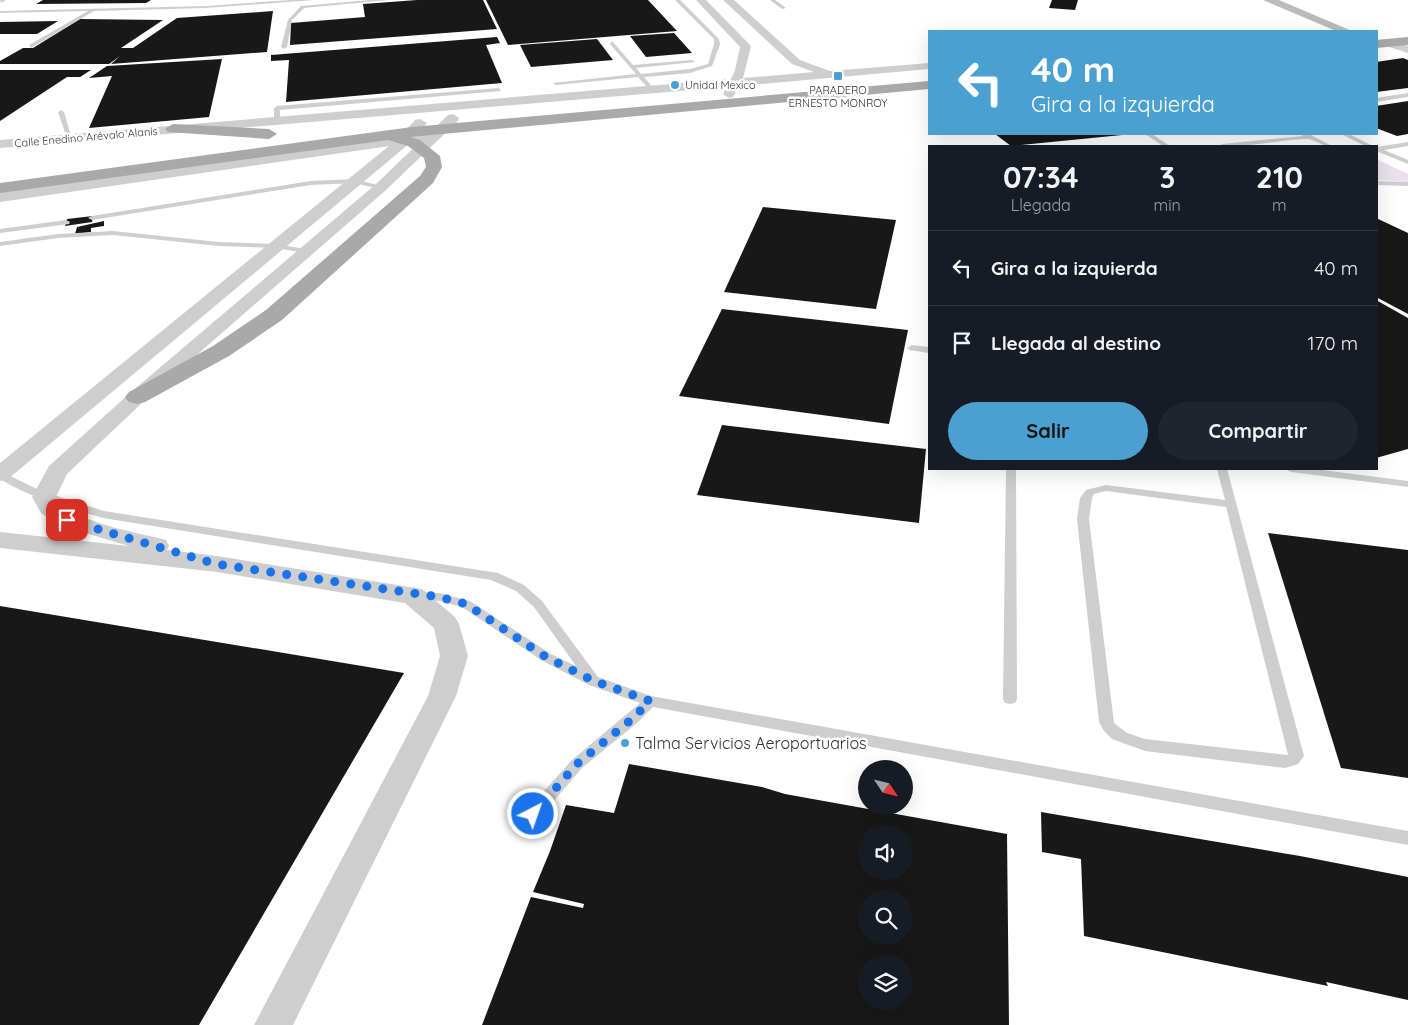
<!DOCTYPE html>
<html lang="es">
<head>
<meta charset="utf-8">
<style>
  body { margin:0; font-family:Quicksand,sans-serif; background:#20242c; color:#f1f3f6; height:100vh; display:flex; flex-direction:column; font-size:19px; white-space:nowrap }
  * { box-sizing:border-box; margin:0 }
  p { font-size:16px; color:#9ea1a6 }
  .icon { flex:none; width:28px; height:28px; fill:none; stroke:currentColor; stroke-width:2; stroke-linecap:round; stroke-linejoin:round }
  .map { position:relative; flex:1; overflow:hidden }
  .details { position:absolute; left:928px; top:145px; width:450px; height:325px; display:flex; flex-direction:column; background:#171b24; border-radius:0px; box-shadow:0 5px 20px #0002 }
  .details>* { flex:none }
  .hud { position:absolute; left:928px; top:30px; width:450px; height:105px; border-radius:0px; box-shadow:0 5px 20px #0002; background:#4aa1d1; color:#fff; overflow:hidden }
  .needle { width:32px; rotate:125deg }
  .buttons { position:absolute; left:858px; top:760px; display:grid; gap:10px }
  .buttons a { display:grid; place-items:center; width:55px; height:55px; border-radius:50%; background:#171b24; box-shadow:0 5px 20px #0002; font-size:25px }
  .pin { position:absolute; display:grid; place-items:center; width:42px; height:42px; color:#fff; margin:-21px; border-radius:10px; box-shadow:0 2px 8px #0006 }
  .me { position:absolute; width:55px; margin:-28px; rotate:41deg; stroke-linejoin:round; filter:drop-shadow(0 0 4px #0008) }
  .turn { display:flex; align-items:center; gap:18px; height:105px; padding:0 20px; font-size:22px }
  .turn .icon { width:65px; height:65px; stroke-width:2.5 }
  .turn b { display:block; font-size:35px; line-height:42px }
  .eta { display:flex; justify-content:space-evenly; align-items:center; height:85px; text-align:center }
  .eta b { font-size:30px; font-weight:700; line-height:35px }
  .primary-button { display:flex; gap:10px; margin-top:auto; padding:10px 20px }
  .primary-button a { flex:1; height:58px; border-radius:30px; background:#4aa1d1; color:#111; font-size:20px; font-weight:700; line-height:58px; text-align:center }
  .primary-button a+a { background:#20242c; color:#f1f3f6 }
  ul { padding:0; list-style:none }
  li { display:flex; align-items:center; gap:15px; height:75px; padding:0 20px; border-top:1px solid #363941 }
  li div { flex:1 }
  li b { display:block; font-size:19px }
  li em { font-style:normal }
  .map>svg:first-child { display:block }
  .green { fill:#ebe1ec }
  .building { fill:#181818; fill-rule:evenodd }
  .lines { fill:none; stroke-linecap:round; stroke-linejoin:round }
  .service { fill:#cecece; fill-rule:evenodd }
  .minor { fill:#cecece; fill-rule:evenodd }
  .tertiary { fill:#cecece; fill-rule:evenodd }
  .secondary { fill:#bbb; fill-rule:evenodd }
  .primary { fill:#a9a9a9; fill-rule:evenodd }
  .route { stroke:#1a73e8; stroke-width:9; stroke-dasharray:0 16.2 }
  .poi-dot { fill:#4aa1d1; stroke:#fff; stroke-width:2 }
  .labels { text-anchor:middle; stroke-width:5; stroke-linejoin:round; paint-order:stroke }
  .far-poi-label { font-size:11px; fill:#313131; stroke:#fff; text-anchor:start }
  .far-street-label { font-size:11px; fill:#313131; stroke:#fff }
  .near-poi-label { font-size:16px; fill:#313131; stroke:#fff; text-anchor:start }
</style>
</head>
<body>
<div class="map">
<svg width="1408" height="1025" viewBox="0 0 1408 1025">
  <rect width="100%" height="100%" fill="#fff"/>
  <path class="green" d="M1376 159 1408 174V182L1376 180Z"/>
  <g class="building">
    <path d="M43 0H151L146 3 36 4Z"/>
    <path d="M417 0H483L497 29 290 45 291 23 365 17 363 4Z"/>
    <path d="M486 0H648L677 31 508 45Z"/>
    <path d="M1052 0H1078L1075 10 1049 8Z"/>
    <path d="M273 11 267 52 111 64 120 56 109 64H0V61L23 48H33L80 19 163 20 121 48H133L177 18Z"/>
    <path d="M58 21 37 34H0V22Z"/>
    <path d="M674 33 692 53 646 57 630 36Z"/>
    <path d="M497 37 500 43 486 45 502 83 286 102 289 60 271 61V55Z"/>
    <path d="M597 39 613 60 531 67 520 45Z"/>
    <path d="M1403 58 1408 60V88L1376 92V62Z"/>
    <path d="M222 59 209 117 89 128 112 76 89 78 107 66Z"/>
    <path d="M0 70H91L80 77H67L0 121Z"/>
    <path d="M1408 101V134L1397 136 1376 128V106Z"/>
    <path d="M995 134H1122V135L1011 146Z"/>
    <path d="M763 207 896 220 876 309 724 292Z"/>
    <path d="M93 216 92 222 65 226 67 219Z"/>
    <path d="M1376 218 1408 233V314L1376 297Z"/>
    <path d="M104 221V226L91 228V232L75 234 77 227Z"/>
    <path d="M1376 300 1408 318V449L1376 458Z"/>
    <path d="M722 309 908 330 889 424 679 396Z"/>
    <path d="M722 425 926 449 919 523 697 495Z"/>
    <path d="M1268 533 1408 550V778L1341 768Z"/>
    <path d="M0 606 404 673 199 1025H0Z"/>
    <path d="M629 764 762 787 785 794 1007 834 1009 1025H482L531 897 583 908 584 904 533 892 550 851 566 805 614 813ZM866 834H904V871H866ZM866 899H904V936H866ZM866 964H904V1001H866Z"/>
    <path d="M1041 812 1300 856 1408 877V1000L1326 982 1328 986 1084 936 1081 859 1042 852Z"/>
  </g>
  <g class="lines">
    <g class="service">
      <path d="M291 0H314L206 8 94 11 31 48 29 45 88 11 0 13V11L206 6Z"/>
      <path d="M370 0H389L304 8 292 20 287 47 284 49 281 47 288 20 301 6Z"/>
      <path d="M675 0H680L719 39 720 44 712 66 690 73 644 77 654 89 651 91 638 77 556 85 553 83 636 74 610 44 612 41 633 65 692 60 695 62 636 68 641 74 690 69 708 64 714 44V39Z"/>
      <path d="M770 0H775L786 8 782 9Z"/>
      <path d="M499 88 501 91 280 110V120L277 122 274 120V108L277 106Z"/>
      <path d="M1408 93V97L1376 102V98Z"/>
      <path d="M61 110 64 112 72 139 67 138 58 112Z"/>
      <path d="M1145 134H1152L1170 146H1163Z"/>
      <path d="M1301 134H1309L1332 146C1322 147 1315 139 1306 139 1277 140 1248 148 1219 146L1222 144 1303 136Z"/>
      <path d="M1341 134H1349L1373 146H1365Z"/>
      <path d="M1408 142V146L1384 150 1408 160V164L1376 151V147Z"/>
      <path d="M354 179 385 187 381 189 354 183 311 185 92 220 88 218 92 216 311 181Z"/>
      <path d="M1376 181 1408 182V186L1376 185Z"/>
      <path d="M66 220 70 222 69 224 0 233V229Z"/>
      <path d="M113 231 219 242 275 244 306 249 310 251 306 253 275 248 219 246 113 235 58 238 0 246V242L58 234Z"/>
      <path d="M912 345 929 347V353L909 350 907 348Z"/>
      <path d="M1006 469H1016L1017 699 1015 703 1010 704 1005 703 1003 699Z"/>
      <path d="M1217 469H1227L1304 756 1298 764 1285 768 1145 751 1112 739 1104 731 1099 722 1077 519 1080 498 1086 490 1106 485 1225 500ZM1106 491 1226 507 1288 755 1145 739 1127 733 1114 723 1089 519 1092 498 1094 494Z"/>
      <path d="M1286 469H1314L1408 481V487L1291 472Z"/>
      <path d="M0 471 41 491 104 511 498 573 524 585 542 601 598 677 651 696 1408 831V845L653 707 637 723 582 768 538 819 533 820 528 819 525 814 528 809 572 760 640 703 589 685 541 660 462 607 439 601 413 598 411 595 413 592 439 593 470 601 551 654 576 666 534 607 516 591 491 580 103 518C68 508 31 498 0 479Z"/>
    </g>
    <g class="minor">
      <path d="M0 0H6L1 3Z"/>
      <path d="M696 0H706L751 46 743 78 814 72 792 64 723 0H734L800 60 830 71 929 63V69L739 86 733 97 729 98 723 94 727 87 0 148V140L731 79 735 70 740 47Z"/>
      <path d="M1387 40 1408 46V53L1383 45V41Z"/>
      <path d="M453 114 459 118 458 121 386 190 144 401 67 474 56 497C67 521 140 533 166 540L169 546 167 550 217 556 422 589 455 617 459 624 468 656 456 696 293 1025H254L428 696 440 656 434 628 405 603 217 572 0 548V532L129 546 59 525 41 513 32 497 49 466 130 393 376 184 448 115Z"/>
      <path d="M420 119 427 123 410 143 8 479 0 481V463L400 137 415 120Z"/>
    </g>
    <path class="tertiary" d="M434 131 442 136 439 139 0 202V192Z"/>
    <path class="secondary" d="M1263 0H1279L1352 31H1336Z"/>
    <g class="primary">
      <path d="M1408 37V45L1376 48V40Z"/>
      <path d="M929 81V89L410 137 420 140 440 156 442 167 433 183 282 320 229 356 145 402 137 404 129 402 125 397 129 392 213 346 266 310 420 176 426 167 424 158 408 146 388 140 0 193V183L412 127Z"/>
      <path d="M173 124 269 129 277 134 269 139 168 132 165 129Z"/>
    </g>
  </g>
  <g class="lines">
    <path class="route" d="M67 520 216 564 439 597 466 604 546 657 594 681 650 701 632 719 577 764 533 814"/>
  </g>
  <g class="poi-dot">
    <rect x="833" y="71" width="10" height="10" rx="2.5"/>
    <circle cx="675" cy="85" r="5"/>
    <circle cx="625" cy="743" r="5"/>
  </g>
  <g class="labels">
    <g class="far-poi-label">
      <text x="685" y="89">Unidal Mexico</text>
      <text x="838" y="94" text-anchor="middle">PARADERO<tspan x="838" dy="13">ERNESTO MONROY</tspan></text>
    </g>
    <g class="far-street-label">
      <text transform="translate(86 137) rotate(-5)" y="4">Calle Enedino Arévalo Alanís</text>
    </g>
    <g class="near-poi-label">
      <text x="635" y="749">Talma Servicios Aeroportuarios</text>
    </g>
  </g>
</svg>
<div class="buttons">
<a><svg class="needle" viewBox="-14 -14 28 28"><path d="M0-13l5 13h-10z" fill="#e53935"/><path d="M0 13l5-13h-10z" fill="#9ea1a6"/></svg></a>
<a><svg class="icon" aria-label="sound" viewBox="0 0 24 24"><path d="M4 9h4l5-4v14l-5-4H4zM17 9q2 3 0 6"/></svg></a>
<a><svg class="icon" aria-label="search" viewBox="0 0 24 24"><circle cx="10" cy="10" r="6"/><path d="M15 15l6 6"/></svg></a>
<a><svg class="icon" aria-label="layers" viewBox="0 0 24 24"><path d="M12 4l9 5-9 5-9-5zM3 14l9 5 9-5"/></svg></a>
</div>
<div class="pin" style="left:67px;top:520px;background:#d93025"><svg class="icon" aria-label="arrive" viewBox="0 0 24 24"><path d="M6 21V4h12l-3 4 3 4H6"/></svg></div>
<svg class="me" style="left:533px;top:814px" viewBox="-20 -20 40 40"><circle r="17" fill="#1a73e8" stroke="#fff" stroke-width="3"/><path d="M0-11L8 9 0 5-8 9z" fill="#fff"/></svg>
<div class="hud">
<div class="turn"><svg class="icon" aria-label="left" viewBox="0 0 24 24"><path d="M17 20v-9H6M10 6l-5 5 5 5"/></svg><div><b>40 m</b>Gira a la izquierda</div></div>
</div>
<section class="details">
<div class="eta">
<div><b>07:34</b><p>Llegada</p></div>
<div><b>3</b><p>min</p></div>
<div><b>210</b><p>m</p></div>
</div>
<ul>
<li><svg class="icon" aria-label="left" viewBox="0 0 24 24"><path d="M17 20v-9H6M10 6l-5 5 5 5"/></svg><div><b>Gira a la izquierda</b></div><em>40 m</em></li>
<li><svg class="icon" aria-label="arrive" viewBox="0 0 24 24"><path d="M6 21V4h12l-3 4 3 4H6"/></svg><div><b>Llegada al destino</b></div><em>170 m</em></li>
</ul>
<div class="primary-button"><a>Salir</a><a>Compartir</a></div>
</section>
</div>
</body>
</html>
